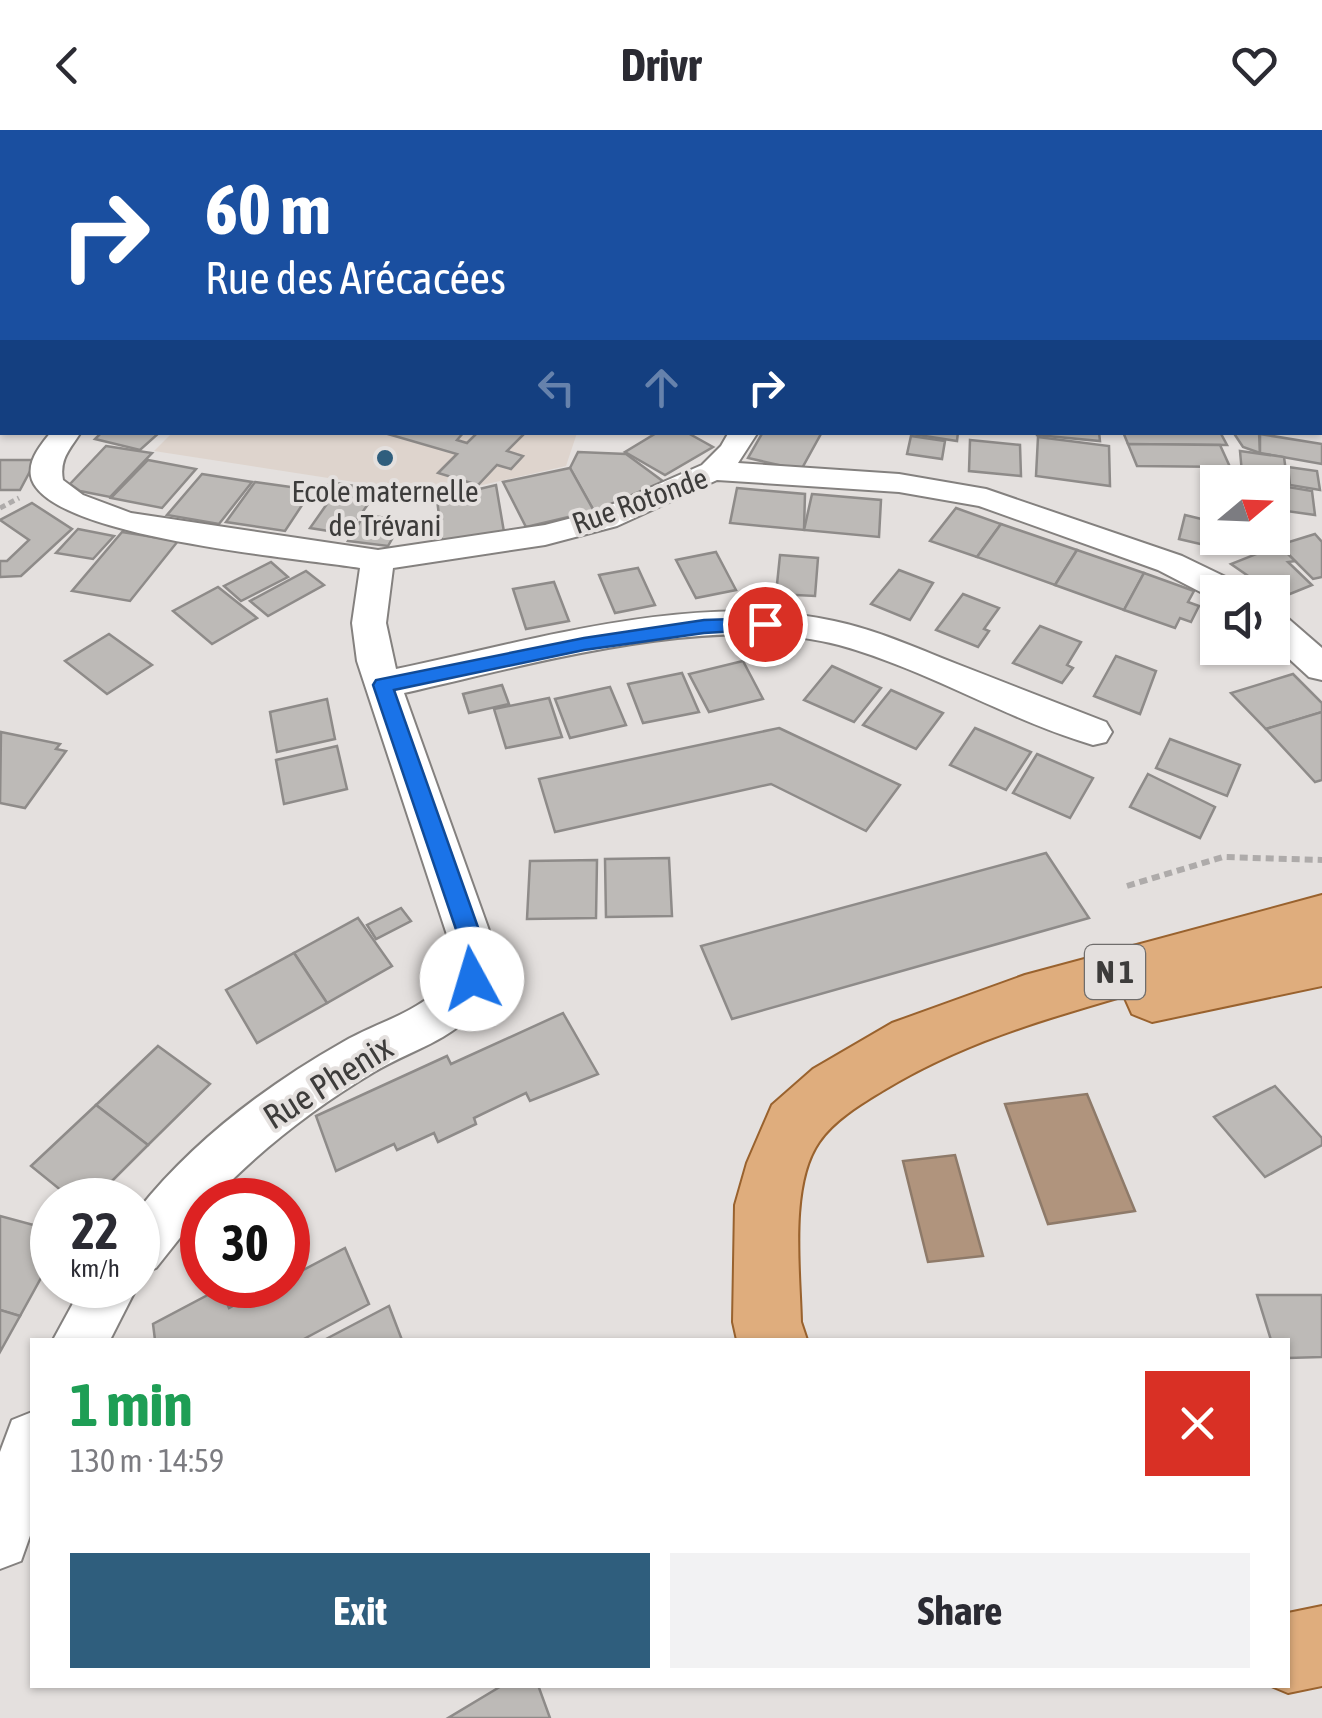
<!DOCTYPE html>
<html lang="en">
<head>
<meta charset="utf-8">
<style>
  body { margin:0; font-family:"Asap Condensed",sans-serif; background:#f2f2f3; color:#2b2b33; height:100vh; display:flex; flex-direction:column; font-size:38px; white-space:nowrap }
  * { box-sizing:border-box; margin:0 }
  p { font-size:32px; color:#7c7c81 }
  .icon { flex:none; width:55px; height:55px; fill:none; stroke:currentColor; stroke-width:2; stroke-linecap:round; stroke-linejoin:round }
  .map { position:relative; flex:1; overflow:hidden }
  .sheet { position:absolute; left:30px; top:1208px; width:1260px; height:350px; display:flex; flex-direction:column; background:#fff; border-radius:0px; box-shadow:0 2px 8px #0004 }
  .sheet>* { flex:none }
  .top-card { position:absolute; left:0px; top:0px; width:1322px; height:305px; box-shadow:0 2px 8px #0004; background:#1a4fa0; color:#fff; overflow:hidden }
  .needle { width:65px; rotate:71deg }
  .buttons { position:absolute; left:1200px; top:335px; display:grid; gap:20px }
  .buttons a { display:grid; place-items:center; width:90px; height:90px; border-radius:0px; background:#fff; box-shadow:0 2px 8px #0004; font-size:50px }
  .speed { position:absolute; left:30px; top:1048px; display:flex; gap:20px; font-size:50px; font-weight:700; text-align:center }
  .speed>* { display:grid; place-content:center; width:130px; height:130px; border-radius:50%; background:#fff; box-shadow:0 2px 8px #0004; line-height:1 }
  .speed small { font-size:25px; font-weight:400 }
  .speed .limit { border:15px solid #d22; background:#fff; color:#111 }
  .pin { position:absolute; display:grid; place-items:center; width:85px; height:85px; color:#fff; margin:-42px; border:5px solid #fff; border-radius:50%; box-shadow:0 2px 10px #0007 }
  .me { position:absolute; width:110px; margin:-55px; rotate:354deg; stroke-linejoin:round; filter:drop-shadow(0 0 8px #0008) }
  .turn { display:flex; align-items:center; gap:35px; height:210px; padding:0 40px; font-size:45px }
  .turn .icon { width:130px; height:130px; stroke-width:2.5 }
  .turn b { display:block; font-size:70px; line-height:85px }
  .lanes { display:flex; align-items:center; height:95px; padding:0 40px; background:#0003; justify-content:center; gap:50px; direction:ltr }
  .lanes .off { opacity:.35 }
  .round { display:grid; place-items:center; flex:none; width:105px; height:105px; border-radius:0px; background:#f2f2f3 }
  .summary { display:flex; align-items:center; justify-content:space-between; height:170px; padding:0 40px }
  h1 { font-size:60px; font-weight:700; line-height:75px; color:#1e9e55 }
  .button { display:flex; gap:20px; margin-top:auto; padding:20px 40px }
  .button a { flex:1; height:115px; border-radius:0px; background:#2f5e7d; color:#fff; font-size:40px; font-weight:700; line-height:115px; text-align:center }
  .button a+a { background:#f2f2f3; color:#2b2b33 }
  header { display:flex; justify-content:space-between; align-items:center; height:130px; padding:0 40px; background:#fff; font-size:45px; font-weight:700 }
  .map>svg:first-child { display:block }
  .built { fill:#ded4cd }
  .water { fill:#b0947d; stroke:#8e7a69; stroke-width:2.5 }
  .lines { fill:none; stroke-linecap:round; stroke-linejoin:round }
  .stream { fill:#8e7a69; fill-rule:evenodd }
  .building { fill:#bdbab7; stroke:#8e8b89; stroke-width:2.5 }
  .street-casing { stroke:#84817f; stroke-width:4 }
  .primary-casing { stroke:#99622e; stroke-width:4 }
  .path-far1 { stroke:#aeabaa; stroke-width:5; stroke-dasharray:6 4; stroke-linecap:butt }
  .path { stroke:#aeabaa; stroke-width:6; stroke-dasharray:8 5; stroke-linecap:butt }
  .street { fill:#fff; fill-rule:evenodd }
  .primary { fill:#dfad7d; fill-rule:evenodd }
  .route { fill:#1a73e8; stroke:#114b97; stroke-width:2.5 }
  .poi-dot { fill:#2f5e7d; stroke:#e4e0de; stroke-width:4 }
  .labels { text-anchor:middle; stroke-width:8; stroke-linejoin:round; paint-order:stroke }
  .far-poi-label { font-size:30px; fill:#3d3c3b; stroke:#e4e0de }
  .far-street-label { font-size:30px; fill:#3d3c3b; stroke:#e4e0de }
  .shield { fill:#e4e0de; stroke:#6f6d6c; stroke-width:2.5 }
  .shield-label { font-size:32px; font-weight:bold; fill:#3d3c3b }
  .street-label { font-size:35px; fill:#3d3c3b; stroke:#e4e0de }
</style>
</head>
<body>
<header><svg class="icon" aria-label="back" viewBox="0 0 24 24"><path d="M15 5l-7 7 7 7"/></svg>Drivr<svg class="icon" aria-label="heart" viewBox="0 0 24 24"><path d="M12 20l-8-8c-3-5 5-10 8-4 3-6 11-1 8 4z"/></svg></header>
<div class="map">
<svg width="1322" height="1588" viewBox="0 0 1322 1588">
  <rect width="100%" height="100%" fill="#e4e0de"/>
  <path class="built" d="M173 302 577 303 566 336 438 365 154 321Z"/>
  <g class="water">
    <path d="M1087 964 1135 1081 1048 1094 1005 974Z"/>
    <path d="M955 1025 983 1126 928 1132 903 1031Z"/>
  </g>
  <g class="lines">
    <g class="stream">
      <rect x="0" y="68" width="2" height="5"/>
      <path d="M1320 220 1322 221V227L1320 226Z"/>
    </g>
  </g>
  <g class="building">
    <path d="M102 302H160L140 320 95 309Z"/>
    <path d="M381 302H464L457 310 467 313 478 302H519L524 304 507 321 523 326 511 339 497 335 478 355 438 343 457 324Z"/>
    <path d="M658 302H686L713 317 665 345 625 322Z"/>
    <path d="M763 302H822L801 340 748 328Z"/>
    <path d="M899 302H958L957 311Z"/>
    <path d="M1037 302H1099L1100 311 1037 305Z"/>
    <path d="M1123 302H1220L1227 315 1128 314Z"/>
    <path d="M1233 302H1259L1260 323 1243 317Z"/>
    <path d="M1260 304 1322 314V334L1260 323Z"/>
    <path d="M911 306 945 311 942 329 907 324Z"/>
    <path d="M1038 307 1109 316 1110 356 1036 346Z"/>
    <path d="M970 310 1020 315 1021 346 969 341Z"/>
    <path d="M1128 314 1220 315 1230 337 1137 336Z"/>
    <path d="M106 316 152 323 110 367 80 361 70 354Z"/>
    <path d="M1240 321 1284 327 1287 349 1242 343Z"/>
    <path d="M578 322 626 324 664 352 594 381 570 338Z"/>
    <path d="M0 330H36L20 360H0Z"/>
    <path d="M148 330 196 339 162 378 111 368Z"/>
    <path d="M1288 337 1317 341 1320 360 1290 355Z"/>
    <path d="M570 338 594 381 526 397 503 352Z"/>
    <path d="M202 344 252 352 219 394 167 385Z"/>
    <path d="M255 352 312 360 285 401 226 392Z"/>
    <path d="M330 352 378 360 347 404 310 398 329 371 318 370Z"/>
    <path d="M496 355 504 402 442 411 437 369Z"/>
    <path d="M1276 355 1312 361 1315 385 1279 380Z"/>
    <path d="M737 358 805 364 804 400 730 393Z"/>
    <path d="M812 364 881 370 879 407 804 400Z"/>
    <path d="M32 373 72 399 21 446 0 447V431H7L29 410 0 390Z"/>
    <path d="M956 378 1001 394 977 427 930 411Z"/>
    <path d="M364 385 403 390 388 416 348 411Z"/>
    <path d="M1185 385 1218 393V408H1228L1226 420 1179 409Z"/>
    <path d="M1001 394 1077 420 1055 455 977 427Z"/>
    <path d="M78 399 114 406 93 429 56 423Z"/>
    <path d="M122 402 178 411 130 471 72 461Z"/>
    <path d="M1315 404 1322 412V447L1313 449 1279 415Z"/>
    <path d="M1279 415 1295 431 1288 432 1312 455 1280 468 1231 434Z"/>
    <path d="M1077 420 1144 443 1124 480 1055 455Z"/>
    <path d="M716 422 736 460 696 468 676 430Z"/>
    <path d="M780 425 818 428 815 466 776 464Z"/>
    <path d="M271 432 288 447 241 471 224 456Z"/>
    <path d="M638 438 655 475 615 483 599 445Z"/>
    <path d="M899 440 933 453 910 490 871 474Z"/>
    <path d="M306 441 324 455 268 486 250 471Z"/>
    <path d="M1144 443 1194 461 1188 472 1199 476 1191 492 1180 488 1175 498 1124 480Z"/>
    <path d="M554 452 569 491 526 499 513 459Z"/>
    <path d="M218 457 257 488 212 514 173 481Z"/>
    <path d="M963 464 999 478 984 499 989 501 978 517 936 500Z"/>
    <path d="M1040 496 1081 512 1067 535 1073 538 1062 553 1013 533Z"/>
    <path d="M109 504 152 535 107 564 65 531Z"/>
    <path d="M1116 526 1156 541 1140 584 1094 566Z"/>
    <path d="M743 531 763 569 709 582 689 544Z"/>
    <path d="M832 536 881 558 854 592 804 570Z"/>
    <path d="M682 543 699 582 643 593 628 554Z"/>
    <path d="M1293 544 1322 573V582L1266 599 1231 563Z"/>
    <path d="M502 555 509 574 469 583 463 564Z"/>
    <path d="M610 557 626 595 570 608 555 569Z"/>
    <path d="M891 560 943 583 916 619 863 595Z"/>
    <path d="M549 568 562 607 506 618 494 579Z"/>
    <path d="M327 569 335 609 277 622 270 582Z"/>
    <path d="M1322 582V650L1315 652 1266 599Z"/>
    <path d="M779 598 900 655 866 701 771 654 555 702 539 649Z"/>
    <path d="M975 598 1031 622 1006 660 950 635Z"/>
    <path d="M1 602 60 614 56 619 66 621 25 678 0 673Z"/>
    <path d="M1170 609 1240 635 1227 666 1156 638Z"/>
    <path d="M337 616 347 659 284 674 276 630Z"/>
    <path d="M1037 624 1093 648 1070 688 1013 663Z"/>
    <path d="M1148 644 1215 677 1200 708 1130 677Z"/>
    <path d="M1046 723 1089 788 732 889 701 816Z"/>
    <path d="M669 728 672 786 606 787 605 729Z"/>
    <path d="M597 730 596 788 527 789 530 731Z"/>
    <path d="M401 778 411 791 376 809 367 795Z"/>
    <path d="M358 788 392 836 327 873 294 823Z"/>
    <path d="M294 823 327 873 257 913 226 860Z"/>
    <path d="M563 883 598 944 530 971 526 963 474 988 476 994 438 1012 434 1003 397 1020 394 1014 336 1041 316 986 447 926 451 934Z"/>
    <path d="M158 916 210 954 148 1015 96 975Z"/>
    <path d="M1275 956 1322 1008V1015L1265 1047 1214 987Z"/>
    <path d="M96 975 148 1015 93 1070H73L31 1036Z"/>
    <path d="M0 1086 52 1100V1128L20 1186 0 1180Z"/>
    <path d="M345 1118 369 1174 302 1210H155L153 1194 221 1158 229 1178 274 1155H288V1148Z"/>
    <path d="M1257 1165H1322V1227L1288 1228V1210H1271Z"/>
    <path d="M389 1176 402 1210H324Z"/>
    <path d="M0 1180 20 1186 0 1222Z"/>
    <path d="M503 1555H538L550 1588H448Z"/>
  </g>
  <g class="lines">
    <defs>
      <g id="street">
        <path d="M0 149 2 150V166L0 165Z"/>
        <rect x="1320" y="174" width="2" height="16"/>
        <rect x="1320" y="237" width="2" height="17"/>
        <path d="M51 302H81C70 319 59 329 63 350L83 365 131 383 378 420 545 395 595 382 702 335 721 316 729 302H758L738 333 899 344 986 359 1182 426 1240 454 1245 462H1218L1216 470 1158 440 979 376 899 362 717 350 617 396 545 415 393 438 386 493 396 539C531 511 696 460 834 491 877 500 916 518 957 534 1006 553 1056 573 1106 592L1112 602 1106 612 1093 615C1006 589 926 539 839 515 712 481 530 535 404 563L496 820C497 843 489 866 473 883 447 912 407 922 374 942 315 977 260 1020 212 1070H202V1080L156 1138 138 1145V1080C193 1011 267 955 343 912 374 894 410 885 437 861 450 849 453 837 452 820L357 531 352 493 360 438C299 428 54 408 32 350 26 332 40 316 51 302Z"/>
        <path d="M1272 482 1284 485 1322 518V550L1309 547 1272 513Z"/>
        <path d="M138 1154V1155L110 1210H53L83 1155Z"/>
        <path d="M32 1282V1400L21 1431 0 1439V1322L12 1290Z"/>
      </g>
      <g id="primary">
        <path d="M1322 765V856L1152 892 1132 884 1124 866C1038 891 960 914 884 960 861 974 834 990 819 1012 789 1055 800 1142 801 1192L807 1210H737L733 1192 735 1075 747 1033 772 975 813 939 892 893 1025 845Z"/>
        <path d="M1322 1476V1556L1288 1563 1269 1555H1288V1483Z"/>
      </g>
    </defs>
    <use href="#street" class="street-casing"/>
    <use href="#primary" class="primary-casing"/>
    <path class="path-far1" d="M0 378 19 368"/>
    <path class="path" d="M1127 756 1223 727 1322 730"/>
    <use href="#street" class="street"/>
    <use href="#primary" class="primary"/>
  </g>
  <path class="route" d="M765 488 774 494 772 499 704 503 584 520 394 560 486 820 481 856H464L461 849 463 820 373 555 376 550 584 508 704 490Z"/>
  <circle class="poi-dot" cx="385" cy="328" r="10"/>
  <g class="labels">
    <g class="far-poi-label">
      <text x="385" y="372">Ecole maternelle<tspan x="385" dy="34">de Trévani</tspan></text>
    </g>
    <g class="far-street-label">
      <text transform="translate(640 371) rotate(-20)" y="10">Rue Rotonde</text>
    </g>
    <rect class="shield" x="1085" y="815" width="60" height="54" rx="8"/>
    <g class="shield-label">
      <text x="1115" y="853">N 1</text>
    </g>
    <g class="street-label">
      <text transform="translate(328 952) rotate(-32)" y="12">Rue Phenix</text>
    </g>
  </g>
</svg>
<div class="buttons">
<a><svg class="needle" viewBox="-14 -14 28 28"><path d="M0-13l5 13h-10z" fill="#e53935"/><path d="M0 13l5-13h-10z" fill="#7c7c81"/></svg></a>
<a><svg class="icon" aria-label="sound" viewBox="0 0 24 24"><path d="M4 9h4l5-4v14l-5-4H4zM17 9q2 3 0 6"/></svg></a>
</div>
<div class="speed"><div>22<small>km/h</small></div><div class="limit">30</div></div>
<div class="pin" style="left:765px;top:494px;background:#d93025"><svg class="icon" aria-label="arrive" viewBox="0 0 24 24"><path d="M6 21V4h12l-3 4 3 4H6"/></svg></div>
<svg class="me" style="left:472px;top:849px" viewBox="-20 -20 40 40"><circle r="19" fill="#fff"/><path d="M0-13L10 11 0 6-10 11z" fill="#1a73e8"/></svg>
<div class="top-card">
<div class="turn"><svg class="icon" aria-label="right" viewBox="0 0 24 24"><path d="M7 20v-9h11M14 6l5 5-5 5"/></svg><div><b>60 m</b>Rue des Arécacées</div></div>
<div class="lanes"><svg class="icon off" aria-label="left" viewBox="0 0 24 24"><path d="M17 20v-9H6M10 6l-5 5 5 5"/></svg><svg class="icon off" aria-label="ahead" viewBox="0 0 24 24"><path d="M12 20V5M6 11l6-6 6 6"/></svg><svg class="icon" aria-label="right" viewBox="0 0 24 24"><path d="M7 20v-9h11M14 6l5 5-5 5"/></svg></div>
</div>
<section class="sheet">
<div class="summary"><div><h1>1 min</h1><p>130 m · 14:59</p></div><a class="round" style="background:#d93025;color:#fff"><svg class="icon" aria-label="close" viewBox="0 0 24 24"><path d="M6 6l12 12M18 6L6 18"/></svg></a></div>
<div class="button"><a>Exit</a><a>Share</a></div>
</section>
</div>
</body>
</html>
